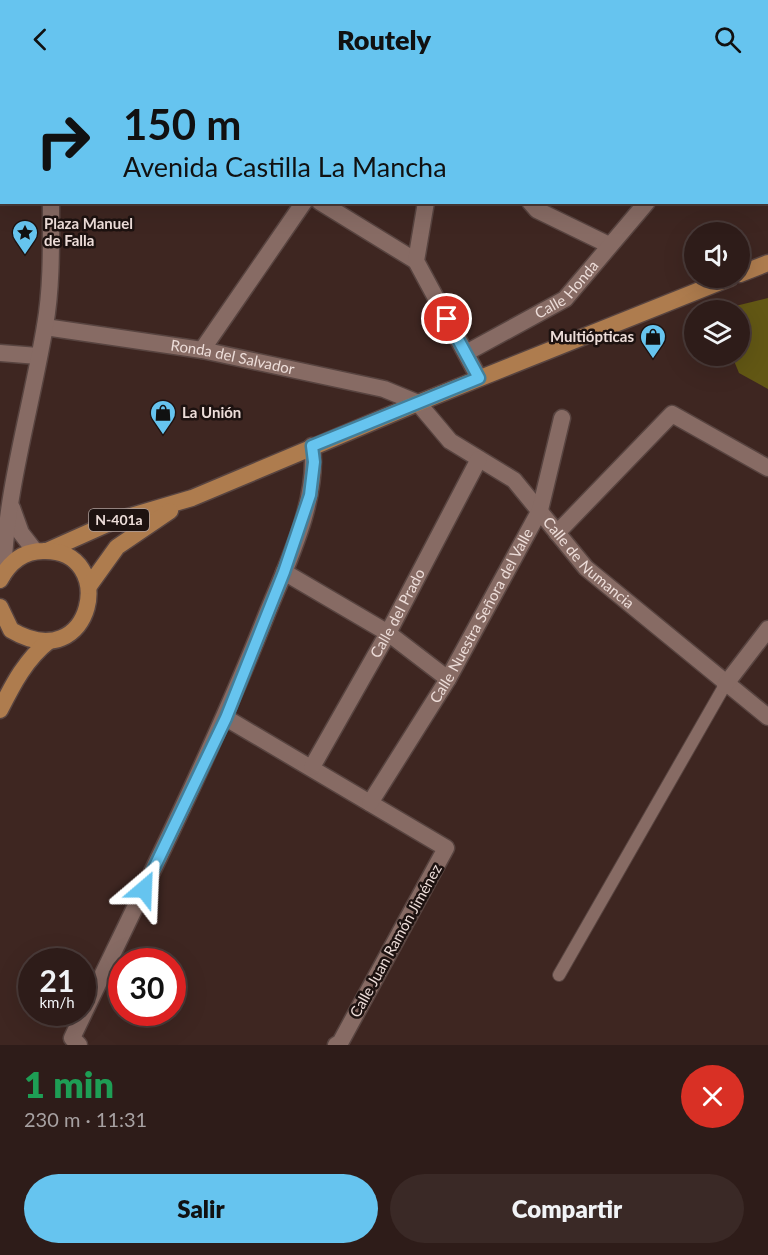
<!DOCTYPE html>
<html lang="es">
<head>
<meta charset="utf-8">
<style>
  body { margin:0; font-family:Lato,sans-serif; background:#3a2926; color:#f1f3f6; height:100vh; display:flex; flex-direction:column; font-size:22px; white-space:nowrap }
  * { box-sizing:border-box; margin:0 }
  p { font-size:20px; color:#a7a1a2 }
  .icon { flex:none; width:33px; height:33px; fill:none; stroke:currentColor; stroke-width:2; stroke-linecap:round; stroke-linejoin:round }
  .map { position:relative; height:967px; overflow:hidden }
  .sheet { display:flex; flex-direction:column; background:#2e1c19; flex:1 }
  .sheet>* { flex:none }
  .hud { position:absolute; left:0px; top:0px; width:768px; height:126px; box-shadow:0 6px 24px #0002,0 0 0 2px #493a38; background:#66c4ef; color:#111; overflow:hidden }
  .controls { position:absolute; left:684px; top:144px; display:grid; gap:12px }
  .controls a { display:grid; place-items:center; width:66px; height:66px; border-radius:50%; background:#2e1c19; box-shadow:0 6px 24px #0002,0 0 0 2px #493a38; font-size:30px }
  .speed { position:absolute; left:18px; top:870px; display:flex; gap:12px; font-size:30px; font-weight:700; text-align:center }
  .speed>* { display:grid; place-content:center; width:78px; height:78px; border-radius:50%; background:#2e1c19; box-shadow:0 6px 24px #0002,0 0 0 2px #493a38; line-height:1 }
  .speed small { font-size:15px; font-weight:400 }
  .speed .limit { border:9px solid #d22; background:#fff; color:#111 }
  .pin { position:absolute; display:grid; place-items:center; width:51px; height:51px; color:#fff; margin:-26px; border:3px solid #fff; border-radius:50%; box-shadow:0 2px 6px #0007 }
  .me { position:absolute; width:66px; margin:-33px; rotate:26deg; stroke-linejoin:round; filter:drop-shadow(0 0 4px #0008) }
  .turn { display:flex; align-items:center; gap:21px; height:126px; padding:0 24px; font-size:27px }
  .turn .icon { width:78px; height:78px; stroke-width:2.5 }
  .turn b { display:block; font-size:42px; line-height:51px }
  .round { display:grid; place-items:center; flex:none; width:63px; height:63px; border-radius:32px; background:#3a2926 }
  .overview { display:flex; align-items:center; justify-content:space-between; height:102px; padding:0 24px }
  h1 { font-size:36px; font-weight:800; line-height:45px; color:#1e9e55 }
  .cta { display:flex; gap:12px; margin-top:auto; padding:12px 24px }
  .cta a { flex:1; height:69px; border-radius:36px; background:#66c4ef; color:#111; font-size:24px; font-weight:800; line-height:69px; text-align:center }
  .cta a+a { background:#3a2926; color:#f1f3f6 }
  header { display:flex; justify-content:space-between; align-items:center; height:78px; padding:0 24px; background:#66c4ef; color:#111; font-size:27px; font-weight:800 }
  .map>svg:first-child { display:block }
  .green { fill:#625714 }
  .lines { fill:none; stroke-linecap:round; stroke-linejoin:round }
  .service-casing { stroke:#584440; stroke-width:14 }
  .minor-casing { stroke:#584440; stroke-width:19 }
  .tertiary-casing { stroke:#584440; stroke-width:19 }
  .primary-casing { stroke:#584440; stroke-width:19 }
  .service { stroke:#876b64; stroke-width:12 }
  .minor { stroke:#876b64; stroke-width:16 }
  .tertiary { stroke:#876b64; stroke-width:16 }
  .primary { stroke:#ae7c4e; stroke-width:16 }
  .route-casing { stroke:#427f9b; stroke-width:15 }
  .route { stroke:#66c4ef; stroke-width:10 }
  .labels { text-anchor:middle; stroke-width:5; stroke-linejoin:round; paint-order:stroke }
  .shield { fill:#1d1210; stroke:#afa09d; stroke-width:1.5 }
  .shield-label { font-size:14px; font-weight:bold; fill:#edddd9 }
  .poi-label { font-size:15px; font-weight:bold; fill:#edddd9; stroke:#1d1210; text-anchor:start }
  .street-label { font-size:15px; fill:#edddd9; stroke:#1d1210 }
</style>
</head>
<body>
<header><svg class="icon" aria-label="back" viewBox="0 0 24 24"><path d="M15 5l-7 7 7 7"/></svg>Routely<svg class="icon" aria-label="search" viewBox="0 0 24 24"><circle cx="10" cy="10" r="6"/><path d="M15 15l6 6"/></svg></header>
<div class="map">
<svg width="768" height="967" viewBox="0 0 768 967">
  <rect width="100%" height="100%" fill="#3e2621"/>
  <path class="green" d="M768 220V311L739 295 732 278H740V232H719Z"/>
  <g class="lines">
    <defs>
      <path id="service" d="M559 897 725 607"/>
      <g id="minor">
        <path d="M189 0 190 2"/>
        <path d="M249 2 250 0"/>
        <path d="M488 2V0"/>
        <path d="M766 11 768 9"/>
        <path d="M0 20H2"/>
        <path d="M320 124 416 183"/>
        <path d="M426 124 416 183 479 300"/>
        <path d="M530 124 537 132 609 167"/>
        <path id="s1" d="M45 249 202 272 384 311 418 325 450 363 514 402 586 490 768 639"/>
        <path d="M202 272 304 124"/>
        <path d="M0 275 38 278"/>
        <path id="s2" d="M466 275 565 221 647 124"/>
        <path d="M557 455 672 336 768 390"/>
        <path d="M284 494 388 555 448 601"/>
        <path d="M725 607 768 551"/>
        <path d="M226 640 446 770 340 965 336 967"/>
        <path id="s3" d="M312 689 388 555 479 381"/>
        <path id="s4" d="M370 725 448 601 540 432 562 340"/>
        <path d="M79 967 72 960C139 820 209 682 266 538 286 488 319 423 312 368"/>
      </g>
      <g id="tertiary">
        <path d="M51 2V0"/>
        <path d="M12 430 21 455 35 473"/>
        <path d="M3 497C6 412 31 331 45 248 52 208 51 165 51 124"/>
      </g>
      <g id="primary">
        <path d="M740 196 768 185"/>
        <path d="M49 472 114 443 192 420 418 325 730 200"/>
        <path d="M0 502C9 485 23 473 43 473 119 470 94 601 11 552L0 529"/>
        <path d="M89 508 117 469 170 433"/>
        <path d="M0 632C13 606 26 581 49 563"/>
      </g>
    </defs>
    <use href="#service" class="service-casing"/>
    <use href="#minor" class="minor-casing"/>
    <use href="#tertiary" class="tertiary-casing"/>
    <use href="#primary" class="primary-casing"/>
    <use href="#service" class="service"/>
    <use href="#minor" class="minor"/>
    <use href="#tertiary" class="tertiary"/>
    <use href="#primary" class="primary"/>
  </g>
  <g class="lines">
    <defs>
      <path id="route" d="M144 811 226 640 284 494 310 417 314 384 312 368 479 300 447 241"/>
    </defs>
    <use href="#route" class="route-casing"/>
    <use href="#route" class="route"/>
  </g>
  <defs>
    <symbol id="sight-pin" viewBox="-11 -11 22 30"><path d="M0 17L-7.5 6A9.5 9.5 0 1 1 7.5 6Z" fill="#66c4ef" stroke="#1d1210"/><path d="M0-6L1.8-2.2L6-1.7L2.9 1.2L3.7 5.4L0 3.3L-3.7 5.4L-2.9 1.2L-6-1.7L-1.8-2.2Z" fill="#111"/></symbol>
    <symbol id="shop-pin" viewBox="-11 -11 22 30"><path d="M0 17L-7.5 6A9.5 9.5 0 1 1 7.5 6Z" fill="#66c4ef" stroke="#1d1210"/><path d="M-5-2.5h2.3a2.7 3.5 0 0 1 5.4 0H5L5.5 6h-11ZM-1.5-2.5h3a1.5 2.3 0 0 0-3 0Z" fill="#111"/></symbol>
  </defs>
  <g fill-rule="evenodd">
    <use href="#sight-pin" x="10" y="140" width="30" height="40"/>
    <use href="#shop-pin" x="638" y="244" width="30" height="40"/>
    <use href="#shop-pin" x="148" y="320" width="30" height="40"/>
  </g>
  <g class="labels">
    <rect class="shield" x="89" y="431" width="60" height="22" rx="4.5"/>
    <g class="shield-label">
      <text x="119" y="447">N-401a</text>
    </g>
    <g class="poi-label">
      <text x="44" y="151">Plaza Manuel<tspan x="44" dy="17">de Falla</tspan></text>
      <text x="634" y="264" text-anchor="end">Multiópticas</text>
      <text x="182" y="340">La Unión</text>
    </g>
    <g class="street-label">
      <text dy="5" stroke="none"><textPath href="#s2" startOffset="120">Calle Honda</textPath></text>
      <text dy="5" stroke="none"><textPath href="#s1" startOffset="190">Ronda del Salvador</textPath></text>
      <text dy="5" stroke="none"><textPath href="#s1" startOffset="618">Calle de Numancia</textPath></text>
      <text dy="5" stroke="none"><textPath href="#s3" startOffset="176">Calle del Prado</textPath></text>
      <text dy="5" stroke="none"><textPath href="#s4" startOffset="218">Calle Nuestra Señora del Valle</textPath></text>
      <text transform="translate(396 863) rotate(-61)" y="5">Calle Juan Ramón Jiménez</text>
    </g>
  </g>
</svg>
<div class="controls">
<a><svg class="icon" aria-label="sound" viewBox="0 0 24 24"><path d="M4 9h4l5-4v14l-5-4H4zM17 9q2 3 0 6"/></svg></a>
<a><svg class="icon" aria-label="layers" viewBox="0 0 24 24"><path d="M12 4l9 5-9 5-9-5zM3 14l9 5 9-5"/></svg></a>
</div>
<div class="speed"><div>21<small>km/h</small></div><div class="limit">30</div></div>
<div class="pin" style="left:447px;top:241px;background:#d93025"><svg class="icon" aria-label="arrive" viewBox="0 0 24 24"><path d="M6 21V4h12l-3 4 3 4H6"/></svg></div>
<svg class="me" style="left:144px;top:811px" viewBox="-20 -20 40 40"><path d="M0-17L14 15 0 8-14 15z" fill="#66c4ef" stroke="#fff" stroke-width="4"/></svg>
<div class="hud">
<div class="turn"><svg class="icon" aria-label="right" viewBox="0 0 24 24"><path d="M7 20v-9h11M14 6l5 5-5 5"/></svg><div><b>150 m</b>Avenida Castilla La Mancha</div></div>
</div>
</div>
<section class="sheet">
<div class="overview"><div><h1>1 min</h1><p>230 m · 11:31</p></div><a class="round" style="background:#d93025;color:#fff"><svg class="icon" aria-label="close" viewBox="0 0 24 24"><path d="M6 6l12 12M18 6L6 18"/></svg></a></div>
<div class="cta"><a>Salir</a><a>Compartir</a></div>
</section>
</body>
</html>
